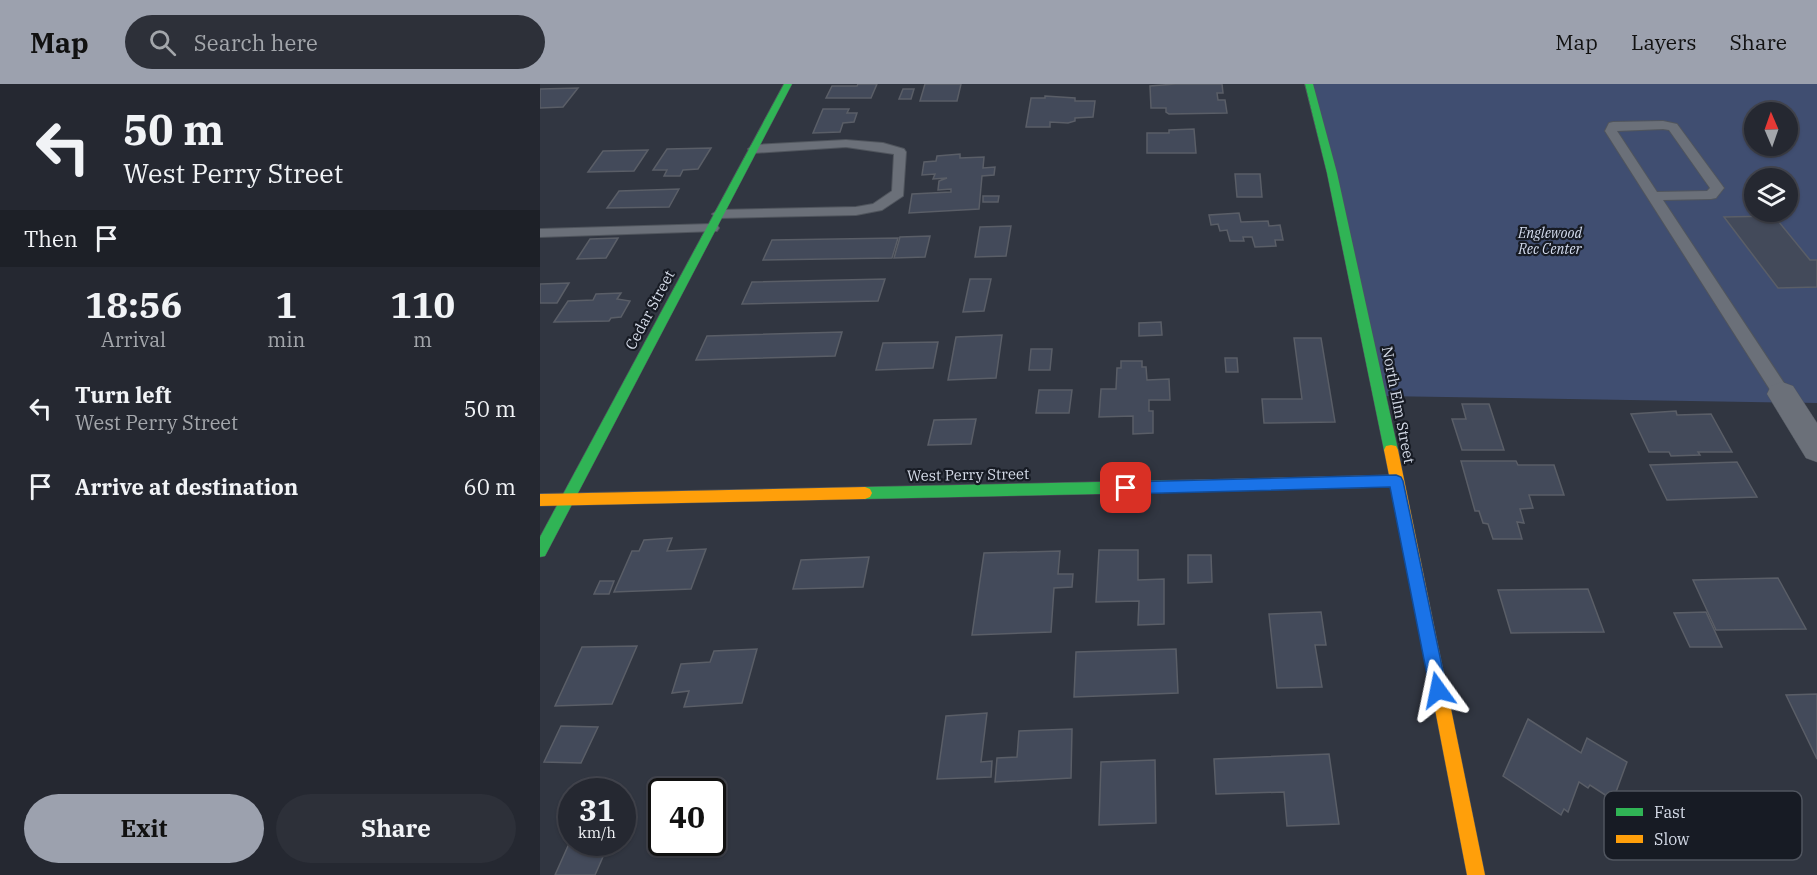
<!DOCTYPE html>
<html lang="en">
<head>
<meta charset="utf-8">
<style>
  body { margin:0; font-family:"IBM Plex Serif",serif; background:#2d3039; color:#f1f3f6; height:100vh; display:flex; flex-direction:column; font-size:22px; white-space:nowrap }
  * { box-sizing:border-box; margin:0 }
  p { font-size:20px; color:#a3a6ab }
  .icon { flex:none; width:33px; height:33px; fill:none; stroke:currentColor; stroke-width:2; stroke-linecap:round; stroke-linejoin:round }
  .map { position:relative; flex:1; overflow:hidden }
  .sheet { display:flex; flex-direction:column; background:#252831; width:540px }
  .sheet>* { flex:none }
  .hud { background:#252831; color:#f1f3f6; overflow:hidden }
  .needle { width:39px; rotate:358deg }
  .fabs { position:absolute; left:1204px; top:18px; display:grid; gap:12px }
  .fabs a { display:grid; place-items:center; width:54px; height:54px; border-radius:50%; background:#252831; box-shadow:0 2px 4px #0004,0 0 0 2px #42444d; font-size:30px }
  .speed { position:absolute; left:18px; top:694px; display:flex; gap:12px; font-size:30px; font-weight:700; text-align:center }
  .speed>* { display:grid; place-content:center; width:78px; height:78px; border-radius:50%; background:#252831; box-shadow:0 2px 4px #0004,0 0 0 2px #42444d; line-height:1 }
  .speed small { font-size:15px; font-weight:400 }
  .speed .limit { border:3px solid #111; border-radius:9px; background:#fff; color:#111 }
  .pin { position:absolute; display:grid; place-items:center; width:51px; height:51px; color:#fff; margin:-26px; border-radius:12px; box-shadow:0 3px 9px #0006 }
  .me { position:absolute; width:66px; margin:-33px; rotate:348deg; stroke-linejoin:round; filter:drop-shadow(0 0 4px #0008) }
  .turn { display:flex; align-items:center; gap:21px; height:126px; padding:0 24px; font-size:27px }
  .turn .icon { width:78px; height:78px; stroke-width:2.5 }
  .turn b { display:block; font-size:42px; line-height:51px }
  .then { display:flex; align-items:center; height:57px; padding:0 24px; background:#0003; gap:12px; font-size:22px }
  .eta { display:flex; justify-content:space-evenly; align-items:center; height:102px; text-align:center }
  .eta b { font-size:36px; font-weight:700; line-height:42px }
  .cta { display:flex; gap:12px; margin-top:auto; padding:12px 24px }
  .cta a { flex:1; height:69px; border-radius:36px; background:#9ca1ae; color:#111; font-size:24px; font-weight:700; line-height:69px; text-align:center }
  .cta a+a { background:#2d3039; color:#f1f3f6 }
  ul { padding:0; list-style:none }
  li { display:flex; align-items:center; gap:18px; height:78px; padding:0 24px }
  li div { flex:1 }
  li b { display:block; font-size:22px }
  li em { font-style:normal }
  header { display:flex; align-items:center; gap:36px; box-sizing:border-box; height:84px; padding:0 30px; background:#9ca1ae; color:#111 }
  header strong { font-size:28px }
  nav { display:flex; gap:33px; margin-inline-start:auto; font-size:21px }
  .search { width:420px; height:54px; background:#2d3039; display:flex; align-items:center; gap:15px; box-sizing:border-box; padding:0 21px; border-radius:33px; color:#a3a6ab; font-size:22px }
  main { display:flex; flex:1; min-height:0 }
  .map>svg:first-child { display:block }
  .green { fill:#404e71; fill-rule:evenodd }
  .building { fill:#434a5a; stroke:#5a5e67; stroke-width:1.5 }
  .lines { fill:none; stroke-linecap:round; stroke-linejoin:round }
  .lane-casing { stroke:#50555d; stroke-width:2 }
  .street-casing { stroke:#50555d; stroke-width:1 }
  .fast-casing { stroke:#50555d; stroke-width:1 }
  .slow-casing { stroke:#50555d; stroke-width:1 }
  .lane { fill:#6b7079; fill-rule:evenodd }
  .street { fill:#6b7079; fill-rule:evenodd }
  .fast { fill:#30b455; fill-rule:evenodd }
  .slow { fill:#ff9f0a; fill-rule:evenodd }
  .route { fill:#1a73e8; stroke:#114b97; stroke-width:1.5 }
  .labels { text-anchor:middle; stroke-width:4.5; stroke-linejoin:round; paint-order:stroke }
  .far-park-label { font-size:14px; font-style:italic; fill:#d5ddef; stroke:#171b24 }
  .street-label { font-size:15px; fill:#d5dbe8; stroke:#171b24 }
  .key { fill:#171b24; stroke:#50555f; stroke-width:1.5 }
  .key-label { font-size:16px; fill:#d5dbe8 }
</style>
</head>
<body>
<header>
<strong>Map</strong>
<div class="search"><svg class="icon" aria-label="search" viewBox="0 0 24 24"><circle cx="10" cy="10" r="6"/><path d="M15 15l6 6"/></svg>Search here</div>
<nav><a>Map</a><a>Layers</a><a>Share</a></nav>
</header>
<main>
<section class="sheet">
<div class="hud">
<div class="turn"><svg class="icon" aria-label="left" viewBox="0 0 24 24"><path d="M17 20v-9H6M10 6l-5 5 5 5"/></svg><div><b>50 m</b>West Perry Street</div></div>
<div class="then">Then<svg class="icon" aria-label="arrive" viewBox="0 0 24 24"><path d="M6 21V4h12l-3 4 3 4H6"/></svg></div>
</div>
<div class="eta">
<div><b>18:56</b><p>Arrival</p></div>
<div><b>1</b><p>min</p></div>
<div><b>110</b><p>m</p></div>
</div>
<ul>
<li><svg class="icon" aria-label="left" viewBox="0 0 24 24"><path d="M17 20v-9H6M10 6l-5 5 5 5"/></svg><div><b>Turn left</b><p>West Perry Street</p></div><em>50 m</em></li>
<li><svg class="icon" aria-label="arrive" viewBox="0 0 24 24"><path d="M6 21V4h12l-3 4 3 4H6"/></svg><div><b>Arrive at destination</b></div><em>60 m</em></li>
</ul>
<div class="cta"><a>Exit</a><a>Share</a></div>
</section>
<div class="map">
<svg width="1277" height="791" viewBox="0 0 1277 791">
  <rect width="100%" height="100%" fill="#313641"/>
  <path class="green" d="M770 0H1277V319L841 312ZM1215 28H1248V62H1215ZM1215 94H1248V128H1215Z"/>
  <g class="building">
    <path d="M318 0H337L331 14H286L292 2H317Z"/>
    <path d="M385 0H421L417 17H380Z"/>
    <path d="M635 0H682L683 9H677L678 16H685L687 29 629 30 626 28V24H611L610 2Z"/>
    <path d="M38 4 23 23 0 24V5Z"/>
    <path d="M363 5H374L371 15H359Z"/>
    <path d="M505 12 535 14V17H555L553 33 535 34V37L528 39 510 38V43H486L491 14H505Z"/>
    <path d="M283 25H309L307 29H317L314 38 303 39 300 48 273 49Z"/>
    <path d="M654 45 656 69H607V49H629V46Z"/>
    <path d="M171 64 158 85 143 86 140 92H124L127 86H113L127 65Z"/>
    <path d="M108 66 94 87 48 88 63 67Z"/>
    <path d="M420 70V74L444 73 443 84 455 83 454 91 442 92 439 125 369 129 372 110 411 108V105L398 106 399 97 407 94 393 95 395 90 382 91 384 78 396 77 397 72Z"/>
    <path d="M695 90H720L722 113H697Z"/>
    <path d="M139 105 129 123 67 124 79 107Z"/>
    <path d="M443 112H459L458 118H443Z"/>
    <path d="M699 129 701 138 728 137 729 142 740 141 743 156H735L736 162 715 163 712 153H703L704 157H690L687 146 680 147 678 140 671 141 669 131Z"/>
    <path d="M1234 132 1270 176H1277V203L1238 204 1184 133Z"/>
    <path d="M471 142 466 172 435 173 440 143Z"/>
    <path d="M390 152 385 173 354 174 360 153Z"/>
    <path d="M78 154 66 174 37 175 50 155Z"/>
    <path d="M358 154 352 174 223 176 232 156Z"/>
    <path d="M345 195 338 217 202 220 212 198Z"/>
    <path d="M430 195H451L444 227 423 228Z"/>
    <path d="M29 199 17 219H0V200Z"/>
    <path d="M81 209 77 215 90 217 81 233 71 234 69 237 14 238 28 217 53 216 56 210Z"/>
    <path d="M621 238 622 251 599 252V239Z"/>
    <path d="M302 248 295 272 156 276 167 252Z"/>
    <path d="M462 251 456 294 408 296 416 253Z"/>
    <path d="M754 254H781L795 338 724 339 722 315H762Z"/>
    <path d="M398 258 393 284 336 286 343 259Z"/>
    <path d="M491 265H512L510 286H489Z"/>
    <path d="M685 274H697L698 288H686Z"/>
    <path d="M581 277H602V283H606L607 296 629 295 630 316H609V327H613V349L593 350V332L559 333 561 305H576L577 284H581Z"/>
    <path d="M499 306H532L529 329H496Z"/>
    <path d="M922 320H949L964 366H922L912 335H926Z"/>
    <path d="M1136 327 1137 331 1171 330 1192 368H1158L1160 371 1131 372 1129 368H1109L1091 330Z"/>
    <path d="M436 335 431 360 388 361 394 336Z"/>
    <path d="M921 377H976L978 381H1014L1024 411H989L993 424 980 425 984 439 977 438 982 455H953L948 440 943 439 939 427H935Z"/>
    <path d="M1197 378 1217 413 1127 416 1110 381Z"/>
    <path d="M132 454 127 467 166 465 151 505 74 508 92 467H99L104 456Z"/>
    <path d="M559 466H598V496L624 495V540L598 541 599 517 556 518Z"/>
    <path d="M520 467 518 490H533L532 503 514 504 511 548 432 551 444 469Z"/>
    <path d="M648 471H671L672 498 648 499Z"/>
    <path d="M329 473 323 503 253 505 261 476Z"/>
    <path d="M1238 494 1266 545 1176 546 1153 496Z"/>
    <path d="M60 497H74L69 510H54Z"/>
    <path d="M1048 505 1064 548 971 549 958 506Z"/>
    <path d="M781 528 786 561H775L782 603 737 604 729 530Z"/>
    <path d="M1166 528 1182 563H1150L1134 529Z"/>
    <path d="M97 562 72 620 15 622 42 563Z"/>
    <path d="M217 565 202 619 144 623 149 607 132 609 141 580 170 578 174 567Z"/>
    <path d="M636 565 638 609 534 613 536 568Z"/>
    <path d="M1277 610V675L1246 611Z"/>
    <path d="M447 629 441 678 452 677 451 693 397 695 406 632Z"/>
    <path d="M988 635 1041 669 1047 654 1087 678 1073 716 1050 701 1048 704 1039 698 1028 728 1024 725 1021 731 963 692Z"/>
    <path d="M21 642 58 643 41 679 4 678Z"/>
    <path d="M532 645 531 694 455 698 457 674 477 673 479 647Z"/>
    <path d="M789 670 799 740 747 742 744 708 676 710 674 675Z"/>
    <path d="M615 676 616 739 559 741 561 678Z"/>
    <path d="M32 753V759H69L55 791H15Z"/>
  </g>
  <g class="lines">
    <defs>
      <g id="lane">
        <path d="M1123 37 1137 40 1184 104 1176 114 1171 115 1123 116 1248 305 1250 310 1248 315 1242 316 1236 315 1065 47 1069 39 1073 38ZM1123 45 1129 46 1170 104 1167 107 1117 108 1077 47Z"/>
        <path d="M306 56 343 59 364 65 366 68 363 112 342 126 316 131 179 134 172 130 179 126 316 123 333 120 352 107 354 70 306 63 214 69 208 65 214 61Z"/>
        <path d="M172 140 177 141 179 144 177 147 0 153V145Z"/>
      </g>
      <path id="street" d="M1242 298 1253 302 1277 339V378L1266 374 1227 310 1231 302Z"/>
      <g id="fast">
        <path d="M244 0H252L5 472 0 473V453Z"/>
        <path d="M765 0H773L797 89 858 366 856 370H846L844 366 787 89Z"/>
        <path d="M651 396 656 398 658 402 656 406 651 408 325 415 320 413 318 409 320 405 325 403Z"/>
      </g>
      <g id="slow">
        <path d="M851 361 856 362 858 366 945 791H927L852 403 651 408 646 406 644 402 646 398 651 396 849 391 844 366 846 362Z"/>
        <path d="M325 403 330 405 332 409 330 413 325 415 0 422V410Z"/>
      </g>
    </defs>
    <use href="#lane" class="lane-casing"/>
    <use href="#street" class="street-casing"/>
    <use href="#fast" class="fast-casing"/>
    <use href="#slow" class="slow-casing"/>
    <use href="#lane" class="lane"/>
    <use href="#street" class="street"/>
    <use href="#fast" class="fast"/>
    <use href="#slow" class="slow"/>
  </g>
  <path class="route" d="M856 391 861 393 863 397 907 606 904 611 898 614 893 611 890 606 850 403 586 410 581 408 579 404 581 400 586 398Z"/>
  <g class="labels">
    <g class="far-park-label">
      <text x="1010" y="154">Englewood<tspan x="1010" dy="16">Rec Center</tspan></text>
    </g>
    <g class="street-label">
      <text transform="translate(110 226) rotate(-62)" y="5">Cedar Street</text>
      <text transform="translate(858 321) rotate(79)" y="5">North Elm Street</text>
      <text transform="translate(428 391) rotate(-1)" y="5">West Perry Street</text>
    </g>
  </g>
  <rect x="1064" y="707" width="198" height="69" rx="9" class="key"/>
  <rect x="1076" y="724" width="27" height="8" fill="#30b455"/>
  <rect x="1076" y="751" width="27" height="8" fill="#ff9f0a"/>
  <g class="key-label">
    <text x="1114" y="734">Fast</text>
    <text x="1114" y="761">Slow</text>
  </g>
</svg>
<div class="fabs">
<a><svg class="needle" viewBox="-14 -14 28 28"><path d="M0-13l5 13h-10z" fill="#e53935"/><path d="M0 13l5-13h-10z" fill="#a3a6ab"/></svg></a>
<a><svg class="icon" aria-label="layers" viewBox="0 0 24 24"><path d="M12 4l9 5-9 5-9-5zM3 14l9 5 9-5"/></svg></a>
</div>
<div class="speed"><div>31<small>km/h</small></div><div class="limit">40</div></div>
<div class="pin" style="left:586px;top:404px;background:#d93025"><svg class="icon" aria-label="arrive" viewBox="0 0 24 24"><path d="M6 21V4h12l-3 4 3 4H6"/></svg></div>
<svg class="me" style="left:898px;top:606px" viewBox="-20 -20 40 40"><path d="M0-17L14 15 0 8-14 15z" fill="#1a73e8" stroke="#fff" stroke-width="4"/></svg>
</div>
</main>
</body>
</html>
